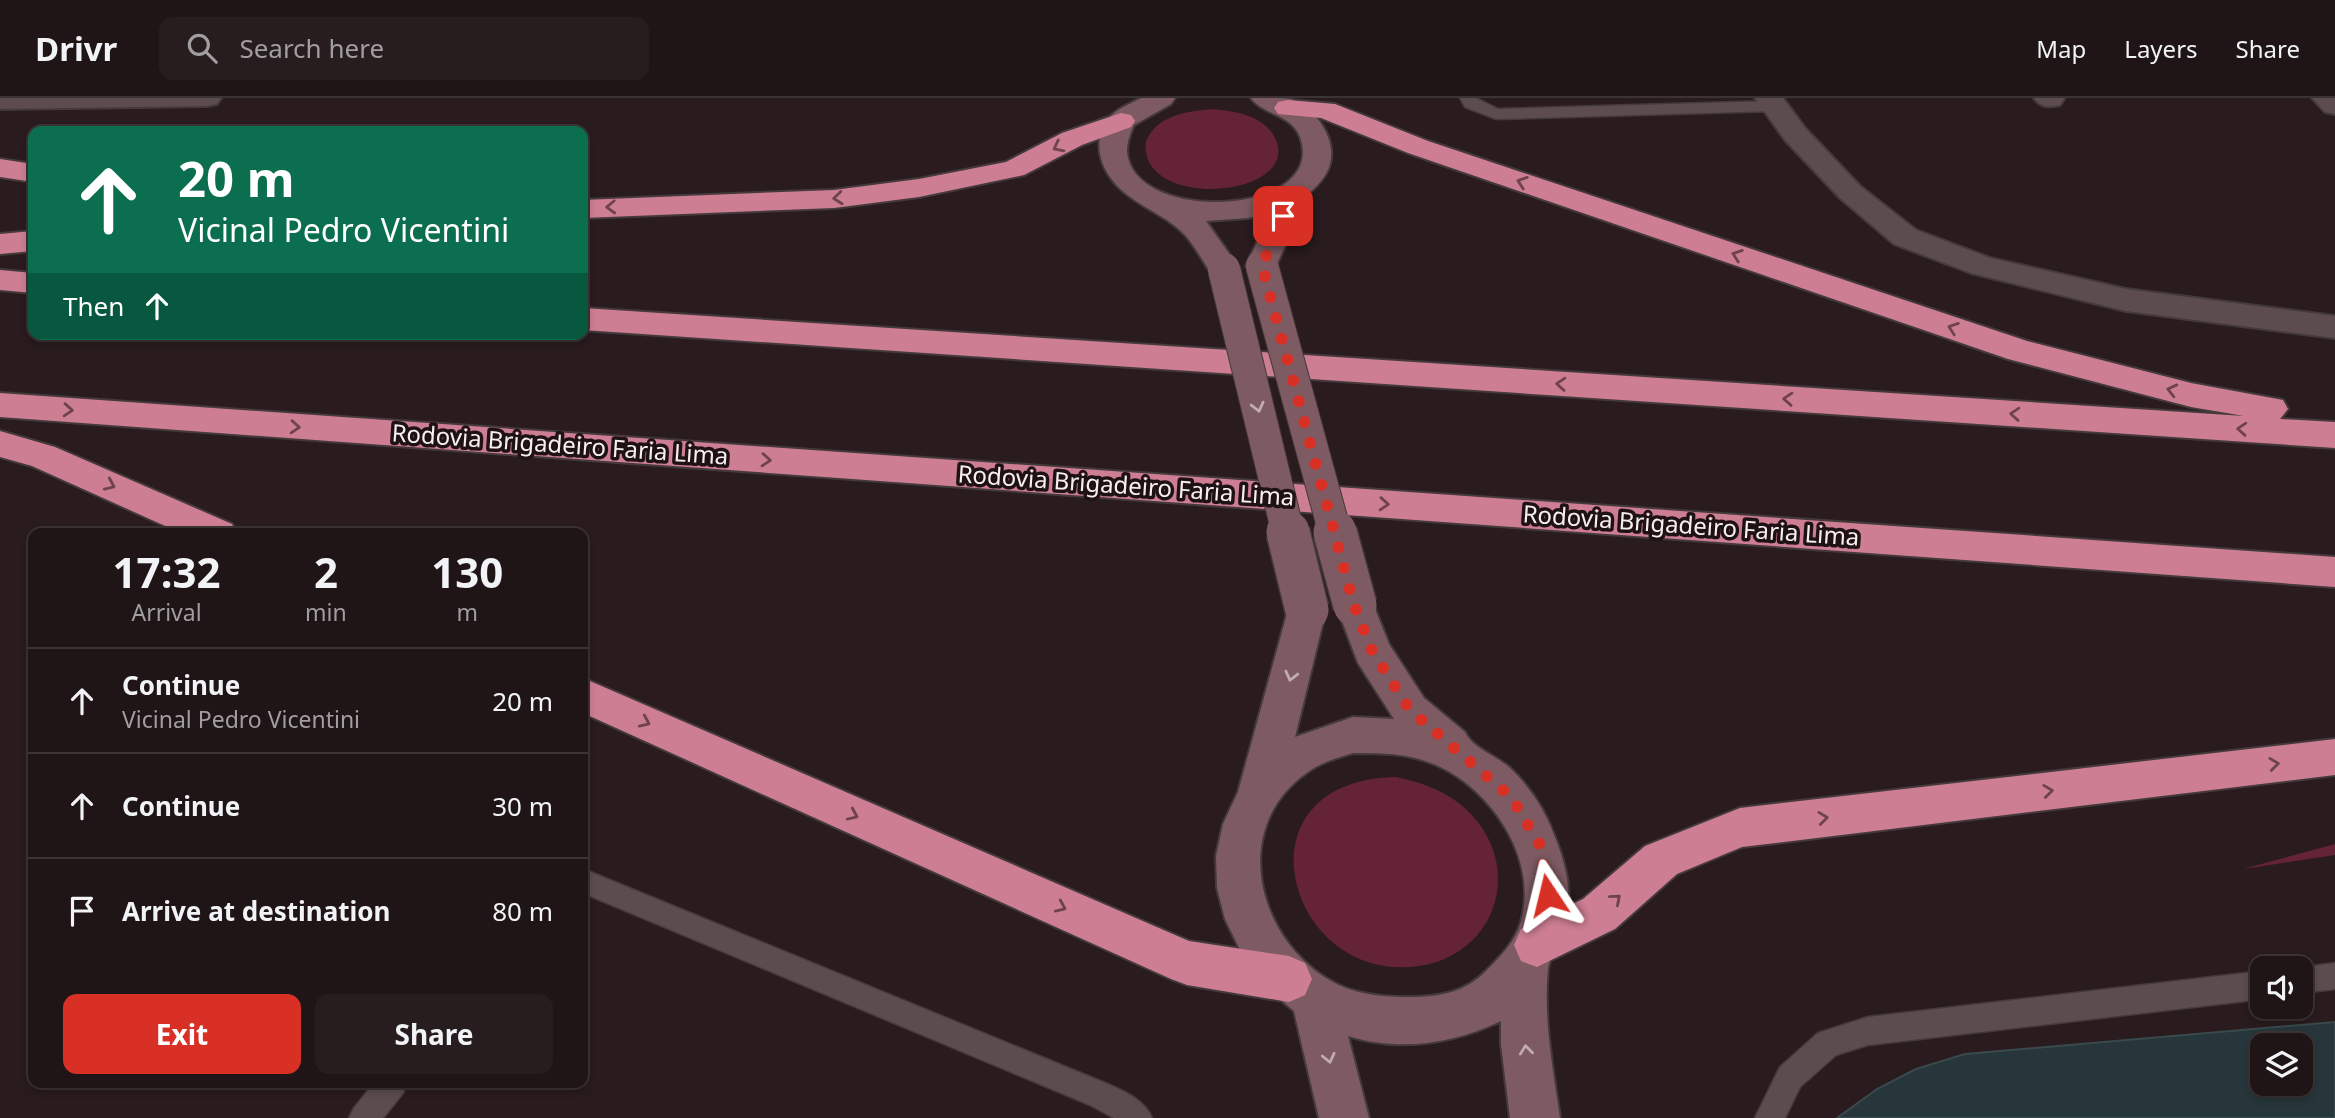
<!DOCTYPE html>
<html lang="en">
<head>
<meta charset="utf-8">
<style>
  body { margin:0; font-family:"Noto Sans",sans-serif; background:#271d1f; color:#f1f3f6; height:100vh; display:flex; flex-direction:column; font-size:26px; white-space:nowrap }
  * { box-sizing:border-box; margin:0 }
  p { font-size:23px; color:#a19ea1 }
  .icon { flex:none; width:38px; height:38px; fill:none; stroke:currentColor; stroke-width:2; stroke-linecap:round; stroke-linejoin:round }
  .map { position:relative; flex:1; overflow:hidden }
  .panel { position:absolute; left:28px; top:430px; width:560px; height:560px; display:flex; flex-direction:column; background:#1f1416; border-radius:14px; box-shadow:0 4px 10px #0003,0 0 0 2px #3c3335 }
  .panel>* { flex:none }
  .banner { position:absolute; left:28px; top:28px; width:560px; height:214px; border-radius:14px; box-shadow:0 4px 10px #0003,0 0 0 2px #3c3335; background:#0b6e4f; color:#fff; overflow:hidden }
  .controls { position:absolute; left:2250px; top:858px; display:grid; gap:14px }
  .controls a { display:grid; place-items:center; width:63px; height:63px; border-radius:14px; background:#1f1416; box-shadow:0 4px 10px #0003,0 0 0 2px #3c3335; font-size:35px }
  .pin { position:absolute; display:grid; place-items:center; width:60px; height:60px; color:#fff; margin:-30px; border-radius:14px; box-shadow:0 4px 10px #0006 }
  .me { position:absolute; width:77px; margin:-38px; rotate:350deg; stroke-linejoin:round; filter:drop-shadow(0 0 5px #0008) }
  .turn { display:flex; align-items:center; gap:24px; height:147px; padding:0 35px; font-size:32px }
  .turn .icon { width:91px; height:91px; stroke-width:2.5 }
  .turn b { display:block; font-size:49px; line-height:60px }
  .then { display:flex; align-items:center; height:66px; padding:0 35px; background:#0003; gap:14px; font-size:26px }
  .eta { display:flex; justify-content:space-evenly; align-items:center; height:119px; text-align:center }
  .eta b { font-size:42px; font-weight:700; line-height:49px }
  .button { display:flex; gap:14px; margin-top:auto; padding:14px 35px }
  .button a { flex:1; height:80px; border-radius:14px; background:#d93025; color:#fff; font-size:28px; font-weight:700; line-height:80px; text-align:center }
  .button a+a { background:#271d1f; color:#f1f3f6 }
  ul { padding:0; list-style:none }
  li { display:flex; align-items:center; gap:21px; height:105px; padding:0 35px; border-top:2px solid #3c3335 }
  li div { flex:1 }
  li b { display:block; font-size:26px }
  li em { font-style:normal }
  header { display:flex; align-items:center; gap:42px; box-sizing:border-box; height:98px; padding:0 35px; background:#1f1416; border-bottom:2px solid #3c3335 }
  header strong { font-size:33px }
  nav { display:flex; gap:38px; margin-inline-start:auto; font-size:24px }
  .search { width:490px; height:63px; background:#271d1f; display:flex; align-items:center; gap:18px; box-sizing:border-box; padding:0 24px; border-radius:14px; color:#a19ea1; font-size:26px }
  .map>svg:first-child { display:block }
  .green { fill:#652338 }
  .building { fill:#26363a; stroke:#394a4d; stroke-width:2; fill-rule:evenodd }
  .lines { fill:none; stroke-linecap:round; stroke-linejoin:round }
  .service-casing { stroke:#44393b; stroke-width:3 }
  .minor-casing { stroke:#44393b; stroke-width:4 }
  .tertiary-casing { stroke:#44393b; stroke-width:4 }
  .secondary-casing { stroke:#44393b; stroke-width:4 }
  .motorway-casing { stroke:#44393b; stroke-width:4 }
  .service { fill:#5c4c4f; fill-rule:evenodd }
  .minor { fill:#5c4c4f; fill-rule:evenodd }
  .tertiary { fill:#5c4c4f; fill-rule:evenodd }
  .secondary { fill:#7e5b63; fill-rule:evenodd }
  .motorway { fill:#ce7e92; fill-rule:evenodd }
  .secondary-bridge-far1-casing { stroke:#44393b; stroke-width:34; stroke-linecap:butt }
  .secondary-bridge-casing { stroke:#44393b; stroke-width:46; stroke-linecap:butt }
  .secondary-bridge-far1 { stroke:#7e5b63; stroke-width:32 }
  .secondary-bridge { stroke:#7e5b63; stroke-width:43 }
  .oneway { stroke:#6e434d }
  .oneway2 { stroke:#c1acb1 }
  .route { stroke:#d93025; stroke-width:12; stroke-dasharray:0 21.6 }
  .labels { text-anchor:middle; stroke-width:7; stroke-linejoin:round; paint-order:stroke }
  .street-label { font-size:24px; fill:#f8eef0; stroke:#1f1215 }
</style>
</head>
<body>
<header>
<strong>Drivr</strong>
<div class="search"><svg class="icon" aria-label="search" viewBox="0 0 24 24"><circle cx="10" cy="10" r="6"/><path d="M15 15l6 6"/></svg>Search here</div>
<nav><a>Map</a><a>Layers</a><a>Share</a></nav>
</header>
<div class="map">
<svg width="2335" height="1020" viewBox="0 0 2335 1020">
  <rect width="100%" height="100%" fill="#291b1e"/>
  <g class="green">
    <path d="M1212 11C1234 13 1262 17 1274 38 1304 93 1170 112 1148 62 1146 55 1144 48 1147 41 1158 17 1189 13 1212 11Z"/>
    <path d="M1396 679C1424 685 1450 694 1471 716 1524 772 1495 857 1419 868 1287 888 1230 682 1396 679Z"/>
    <path d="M2335 746V757L2243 771Z"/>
  </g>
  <path class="building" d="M2335 924V1020H1837L1877 991 1916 971 1965 956ZM2263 947H2301V985H2263Z"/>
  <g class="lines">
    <defs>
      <g id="service">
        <path d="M1460 0H1476L1498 11 1775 3 1783 8 1775 13 1496 21 1465 9Z"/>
        <path d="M583 771 1110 987C1127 995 1144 1002 1152 1020H1114L1090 1007 583 795Z"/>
        <path d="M2335 865V891L2301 895V870H2298Z"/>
        <path d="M2263 873V901L1868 947 1836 957 1800 989 1785 1020H1755L1780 969 1818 935 1868 919Z"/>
        <path d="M374 985H407L403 995 383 1020H349L354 1010Z"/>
      </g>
      <g id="minor">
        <path d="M0 0H221L217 6 207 8 0 11Z"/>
        <path d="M2034 0H2063L2064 1 2060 7C2049 9 2041 10 2034 0Z"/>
        <path d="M2312 0H2335V16L2325 14Z"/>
      </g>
      <path id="tertiary" d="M1755 0H1783L1805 30 1860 88 1916 132 1990 160 2126 191 2335 218V240L2126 213 1971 175 1894 146 1840 100 1785 42Z"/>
      <g id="secondary">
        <path d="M1141 0H1175L1171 6 1134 27C1130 36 1127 44 1127 53 1131 127 1329 119 1300 39 1292 16 1263 17 1251 0 1263 0 1279 0 1290 1 1314 8 1337 40 1330 66 1327 78 1317 88 1308 96L1273 175 1262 178 1251 175 1246 168 1271 114 1248 120 1206 123 1240 171 1235 178 1224 181 1213 178C1204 165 1196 150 1186 138 1171 121 1147 112 1129 98 1104 80 1088 48 1109 20 1116 11 1132 5 1141 0Z"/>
        <path d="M1355 491 1369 496 1389 546 1424 600 1465 634C1472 650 1497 658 1510 670 1529 688 1545 712 1554 737 1566 765 1574 800 1564 831 1560 844 1550 857 1548 871 1543 920 1553 971 1560 1020H1510L1501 946V923C1452 946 1401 954 1348 938L1369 1020H1319L1294 913 1269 892 1247 866 1225 821 1217 790 1216 758 1223 726 1238 694 1288 512 1293 501 1307 496 1321 501 1326 512 1295 639 1353 619 1394 621 1358 565 1336 507 1341 496ZM1353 655C1379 655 1407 655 1431 665 1492 688 1544 767 1518 832 1511 848 1498 861 1486 873 1465 895 1438 899 1409 899 1387 899 1361 897 1341 888 1260 851 1226 734 1305 676 1319 665 1336 660 1353 655Z"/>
      </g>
      <g id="motorway">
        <path d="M1288 2 1335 6 1428 43 2027 243 2191 285 2283 302 2288 311 2280 321 2335 324V350L583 232V210L2244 318 2191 309 2008 261 1408 55 1321 20 1278 16 1274 10 1278 4Z"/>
        <path d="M1121 15 1131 17 1135 23 1131 29 1082 47 1024 77 919 99 834 110 583 120V102L834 92 919 81 1006 64 1062 35Z"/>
        <path d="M0 61 33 66V84L0 79Z"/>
        <path d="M33 133V153L0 156V136Z"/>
        <path d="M0 172 33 175V195L0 192Z"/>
        <path d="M0 295 2335 459V489L0 319Z"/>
        <path d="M0 333 55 349 232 426 237 436H183L32 368 0 359Z"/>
        <path d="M583 580 1189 843 1289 858 1305 865 1312 881 1305 897 1289 904 1187 887 1171 881 583 615Z"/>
        <path d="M2335 641V677L1742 749 1677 776 1615 831 1537 869 1521 863 1514 847 1521 831 1583 801 1645 748 1740 710Z"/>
      </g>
    </defs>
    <use href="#service" class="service-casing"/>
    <use href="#minor" class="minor-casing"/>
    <use href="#tertiary" class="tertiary-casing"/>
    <use href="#secondary" class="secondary-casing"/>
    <use href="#motorway" class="motorway-casing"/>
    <use href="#service" class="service"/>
    <use href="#minor" class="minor"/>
    <use href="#tertiary" class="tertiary"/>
    <use href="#secondary" class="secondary"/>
    <use href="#motorway" class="motorway"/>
    <defs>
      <g id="secondary-bridge-far1">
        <path d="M1262 168 1335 435"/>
        <path d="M1224 171 1288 435"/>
      </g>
      <g id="secondary-bridge">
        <path d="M1288 434 1307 512"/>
        <path d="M1335 434 1355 507"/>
      </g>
    </defs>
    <use href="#secondary-bridge-far1" class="secondary-bridge-far1-casing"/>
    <use href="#secondary-bridge" class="secondary-bridge-casing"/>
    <use href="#secondary-bridge-far1" class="secondary-bridge-far1"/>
    <use href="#secondary-bridge" class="secondary-bridge"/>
  </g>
  <defs><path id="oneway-chevron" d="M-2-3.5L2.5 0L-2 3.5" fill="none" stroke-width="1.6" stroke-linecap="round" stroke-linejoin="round" transform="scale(1.75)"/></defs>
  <g class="oneway">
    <use href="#oneway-chevron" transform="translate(1058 49) rotate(153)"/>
    <use href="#oneway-chevron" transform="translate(1522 84) rotate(-161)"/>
    <use href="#oneway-chevron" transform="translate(838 100) rotate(174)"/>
    <use href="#oneway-chevron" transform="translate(611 109) rotate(178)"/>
    <use href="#oneway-chevron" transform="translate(1737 157) rotate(-161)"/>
    <use href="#oneway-chevron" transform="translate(1953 230) rotate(-161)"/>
    <use href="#oneway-chevron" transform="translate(1561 286) rotate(-176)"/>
    <use href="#oneway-chevron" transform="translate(2172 292) rotate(-166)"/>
    <use href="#oneway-chevron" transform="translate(1788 301) rotate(-176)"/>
    <use href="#oneway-chevron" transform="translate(68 312) rotate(4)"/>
    <use href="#oneway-chevron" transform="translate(2015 316) rotate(-176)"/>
    <use href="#oneway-chevron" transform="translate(295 329) rotate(4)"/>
    <use href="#oneway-chevron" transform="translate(2242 331) rotate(-176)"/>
    <use href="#oneway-chevron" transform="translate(766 362) rotate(4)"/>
    <use href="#oneway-chevron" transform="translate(110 387) rotate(24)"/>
    <use href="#oneway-chevron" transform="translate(1384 406) rotate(4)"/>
    <use href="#oneway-chevron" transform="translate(645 624) rotate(24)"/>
    <use href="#oneway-chevron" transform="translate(2274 666) rotate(-7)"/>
    <use href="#oneway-chevron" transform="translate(2048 693) rotate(-7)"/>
    <use href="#oneway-chevron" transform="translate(853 717) rotate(24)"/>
    <use href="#oneway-chevron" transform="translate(1823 720) rotate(-7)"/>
    <use href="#oneway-chevron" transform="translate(1616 801) rotate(-41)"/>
    <use href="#oneway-chevron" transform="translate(1061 809) rotate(24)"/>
  </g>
  <g class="oneway2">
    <use href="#oneway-chevron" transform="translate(1258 309) rotate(76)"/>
    <use href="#oneway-chevron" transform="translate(1291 578) rotate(104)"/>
    <use href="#oneway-chevron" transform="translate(1526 952) rotate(-96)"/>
    <use href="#oneway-chevron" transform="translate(1329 960) rotate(77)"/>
  </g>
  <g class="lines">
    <path class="route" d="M1283 118 1262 168 1354 507 1372 553 1410 612 1511 699 1539 745 1548 797"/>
  </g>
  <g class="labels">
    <g class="street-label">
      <text transform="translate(560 347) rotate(4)" y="8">Rodovia Brigadeiro Faria Lima</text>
      <text transform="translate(1126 388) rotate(4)" y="8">Rodovia Brigadeiro Faria Lima</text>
      <text transform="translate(1691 428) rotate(4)" y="8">Rodovia Brigadeiro Faria Lima</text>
    </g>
  </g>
</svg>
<div class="controls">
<a><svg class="icon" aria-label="sound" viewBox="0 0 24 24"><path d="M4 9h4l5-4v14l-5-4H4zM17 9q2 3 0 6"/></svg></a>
<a><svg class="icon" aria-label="layers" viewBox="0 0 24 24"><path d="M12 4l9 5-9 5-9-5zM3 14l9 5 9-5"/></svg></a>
</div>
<div class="pin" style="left:1283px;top:118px;background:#d93025"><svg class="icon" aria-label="arrive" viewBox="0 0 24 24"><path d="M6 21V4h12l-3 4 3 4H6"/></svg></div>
<svg class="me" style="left:1548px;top:797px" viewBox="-20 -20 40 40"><path d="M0-17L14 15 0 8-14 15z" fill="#d93025" stroke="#fff" stroke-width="4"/></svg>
<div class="banner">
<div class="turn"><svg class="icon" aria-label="ahead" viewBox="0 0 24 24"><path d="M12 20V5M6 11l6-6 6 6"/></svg><div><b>20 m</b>Vicinal Pedro Vicentini</div></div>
<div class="then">Then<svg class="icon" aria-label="ahead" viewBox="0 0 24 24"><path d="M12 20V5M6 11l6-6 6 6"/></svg></div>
</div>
<section class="panel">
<div class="eta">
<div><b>17:32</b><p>Arrival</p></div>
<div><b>2</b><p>min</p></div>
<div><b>130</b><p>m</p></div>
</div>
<ul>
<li><svg class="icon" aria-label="ahead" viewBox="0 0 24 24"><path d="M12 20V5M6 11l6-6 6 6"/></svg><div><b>Continue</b><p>Vicinal Pedro Vicentini</p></div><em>20 m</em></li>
<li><svg class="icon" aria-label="ahead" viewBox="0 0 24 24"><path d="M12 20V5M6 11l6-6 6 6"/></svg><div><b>Continue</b></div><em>30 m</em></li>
<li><svg class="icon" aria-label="arrive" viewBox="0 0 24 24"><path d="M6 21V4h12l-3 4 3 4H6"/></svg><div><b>Arrive at destination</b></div><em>80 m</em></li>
</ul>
<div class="button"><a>Exit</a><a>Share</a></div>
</section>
</div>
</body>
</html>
